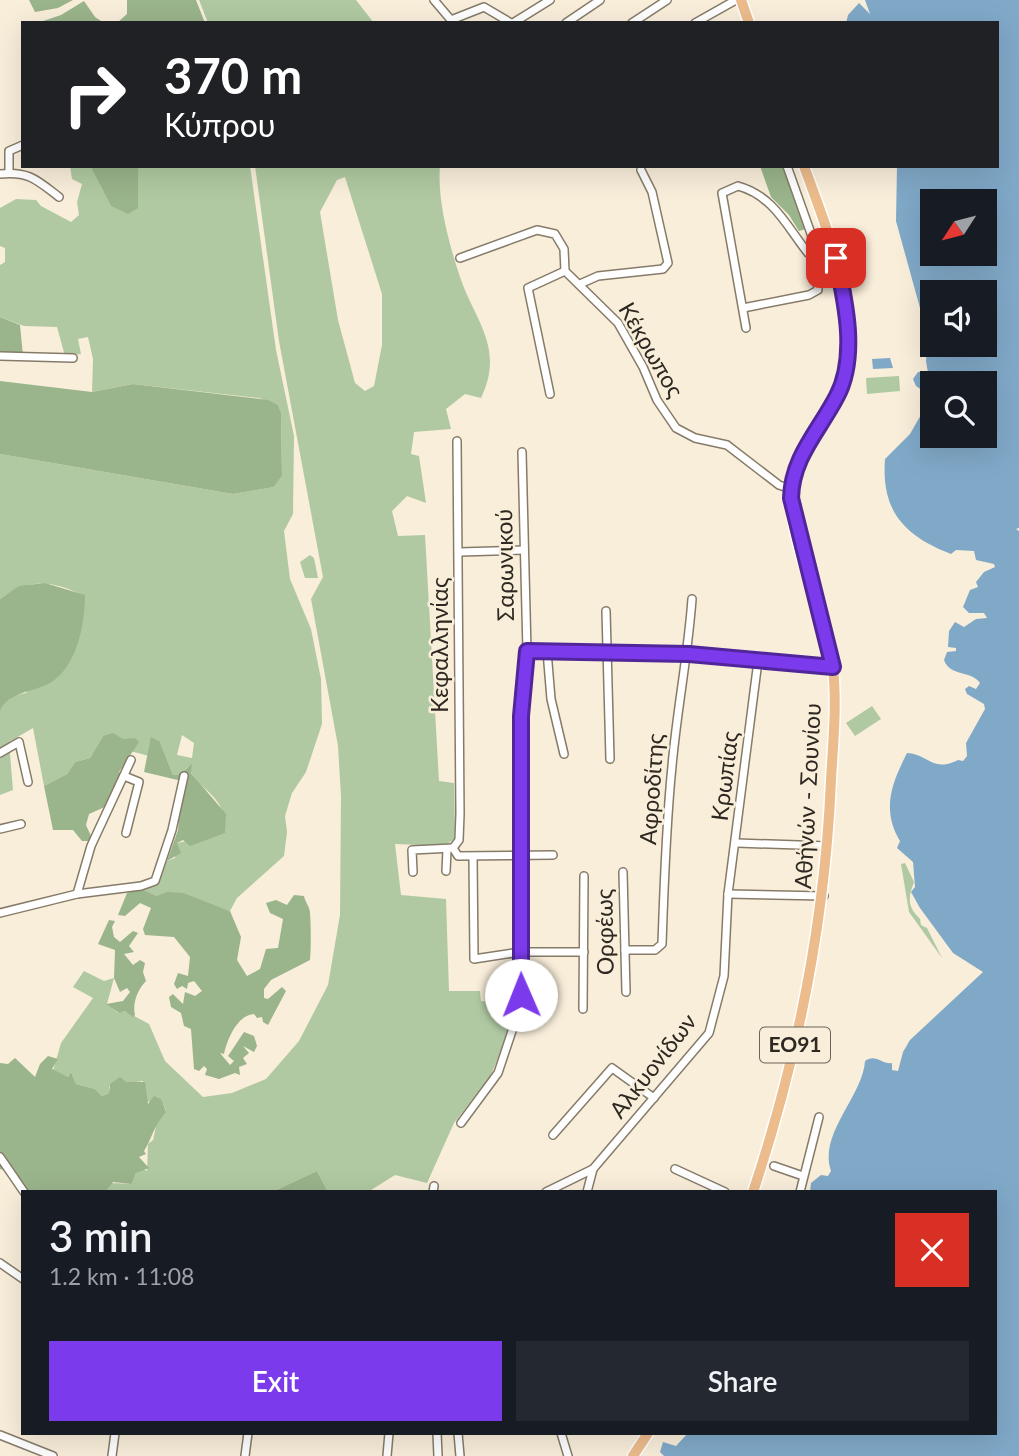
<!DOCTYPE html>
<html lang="en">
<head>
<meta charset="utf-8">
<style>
  body { margin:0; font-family:Lato,sans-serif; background:#242831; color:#f1f3f6; height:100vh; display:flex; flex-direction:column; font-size:26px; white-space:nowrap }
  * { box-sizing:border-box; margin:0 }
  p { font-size:23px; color:#9ea1a6 }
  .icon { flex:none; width:38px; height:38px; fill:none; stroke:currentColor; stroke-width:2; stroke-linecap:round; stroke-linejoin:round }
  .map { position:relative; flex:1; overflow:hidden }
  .side { position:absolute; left:21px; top:1190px; width:976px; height:245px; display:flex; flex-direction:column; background:#171b24; border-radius:0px; box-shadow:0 7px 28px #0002 }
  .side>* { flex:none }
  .guide { position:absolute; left:21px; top:21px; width:978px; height:147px; border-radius:0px; box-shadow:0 7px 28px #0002; background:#202124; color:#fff; overflow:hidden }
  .needle { width:46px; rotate:234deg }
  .controls { position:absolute; left:920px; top:189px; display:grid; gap:14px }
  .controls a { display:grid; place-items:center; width:77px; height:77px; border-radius:0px; background:#171b24; box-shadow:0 7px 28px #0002; font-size:35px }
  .pin { position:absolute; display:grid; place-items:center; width:60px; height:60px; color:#fff; margin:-30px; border-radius:14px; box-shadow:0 4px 10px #0006 }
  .me { position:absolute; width:77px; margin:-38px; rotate:359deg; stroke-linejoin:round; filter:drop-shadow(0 0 5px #0008) }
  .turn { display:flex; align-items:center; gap:24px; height:147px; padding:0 28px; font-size:32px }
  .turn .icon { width:91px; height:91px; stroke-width:2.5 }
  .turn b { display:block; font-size:49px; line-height:60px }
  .round { display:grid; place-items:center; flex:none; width:74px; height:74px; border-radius:0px; background:#242831 }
  .summary { display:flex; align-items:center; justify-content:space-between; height:119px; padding:0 28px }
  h1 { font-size:42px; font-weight:600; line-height:52px }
  .button { display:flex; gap:14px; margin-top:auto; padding:14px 28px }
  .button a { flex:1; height:80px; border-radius:0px; background:#7c3aed; color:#fff; font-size:28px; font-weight:600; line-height:80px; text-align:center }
  .button a+a { background:#242831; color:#f1f3f6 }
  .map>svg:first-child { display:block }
  .green { fill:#b0c9a2; fill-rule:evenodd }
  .forest { fill:#9ab48b }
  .water { fill:#80a9c8; fill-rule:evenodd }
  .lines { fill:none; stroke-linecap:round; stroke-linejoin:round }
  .street-casing { stroke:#867b69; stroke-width:10 }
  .primary-casing { stroke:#fff; stroke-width:13 }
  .street { stroke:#fff; stroke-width:7 }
  .primary { stroke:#ecbc8c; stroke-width:10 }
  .route-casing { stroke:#51269a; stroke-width:18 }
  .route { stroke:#7c3aed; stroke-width:12 }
  .labels { text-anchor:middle; stroke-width:5; stroke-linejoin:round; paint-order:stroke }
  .shield { fill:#f9eeda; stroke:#6a6358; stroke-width:2 }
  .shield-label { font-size:21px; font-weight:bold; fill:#2d2821 }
  .street-label { font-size:23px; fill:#2d2821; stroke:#f9eeda }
</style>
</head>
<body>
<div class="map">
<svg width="1019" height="1456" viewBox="0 0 1019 1456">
  <rect width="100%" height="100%" fill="#f9eeda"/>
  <g class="green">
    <path d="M199 0H356L374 23H208Z"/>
    <path d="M70 166H90L111 206 138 208V170L141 166H250L276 350 294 436 293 514 284 531 290 579 311 629 321 679 322 724 306 772 292 793 285 816 287 832 284 856 237 898 230 911 189 896H157L142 889 159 880 167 861 175 858 177 843 225 833C227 795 203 795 188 767L180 774 173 775 160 742 150 745 149 756 130 751 132 748 123 739 103 736 90 758 75 762 67 774 44 786 33 728 9 742 13 790 0 795V710C6 698 13 695 26 693L85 596C51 581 32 577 0 599V454L233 494 274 487 282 476 281 414 278 405 259 398 133 384 92 392 93 359 88 337 78 339 81 354 65 356 57 327 24 326 0 317V265L5 262V248L0 246V208L16 199 36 200 41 206 71 222 79 215 77 202 82 184 72 179ZM182 735 194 743 192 758 177 755Z"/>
    <path d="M255 166H440C437 200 449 244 460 277 475 321 505 348 481 398L465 394 446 409 451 429 414 432 411 454 419 456 426 503 407 496 392 511 398 536 425 535 439 781 454 783 455 838 445 846 395 844 401 895 446 899 449 991H480L481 1001 501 1003 500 1020 511 1025 491 1075 454 1123 427 1183 395 1175 368 1192H328L317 1171 272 1192H105L111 1183 130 1184 136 1173 143 1169 147 1171 148 1144 153 1140 157 1122 166 1111 162 1100 146 1102 143 1081 109 1086V1093L102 1096 95 1089 76 1084 71 1072 68 1077 53 1071 61 1043 93 998 73 987 84 971 104 981 114 978 107 1004 118 1013 125 1011 149 1024 165 1061 203 1097 232 1093 266 1079 299 1041 328 985 340 915 341 796 338 746 311 599 323 577 279 341ZM345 177 382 294V345L374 386 365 391 355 383 338 320 320 212 337 180Z"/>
    <path d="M899 376 900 391 867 394 866 378Z"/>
    <path d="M310 555 314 558 318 578H305L300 562Z"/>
    <path d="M872 706 881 719 855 736 846 723Z"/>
    <path d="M905 863 914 882C908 898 907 906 920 919L921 925 927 928 942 958 909 912 901 864Z"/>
  </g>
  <g class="forest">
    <path d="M29 0H73L58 8 35 12Z"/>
    <path d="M127 0H196L205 23H117L127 14Z"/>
    <path d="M84 1 95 17 104 23H37L61 15Z"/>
    <path d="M90 166H141L138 170V208L128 214 111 206Z"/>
    <path d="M760 166H783L806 229 799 231 789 215 771 197Z"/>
    <path d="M0 317 20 325 23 356 0 353Z"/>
    <path d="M0 381 92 392 133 384 268 400 278 405 281 413 282 476 274 487 233 494 0 454Z"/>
    <path d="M45 583 85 595C85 624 77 667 50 683 32 693 9 691 0 711V599L19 586Z"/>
    <path d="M113 733 123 739 135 738 139 742 119 772 122 775 107 806 89 814 86 825 91 836 89 841H82L73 830H53L44 786 67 774 75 762 90 758 103 736Z"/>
    <path d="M151 737 160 742 173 775 180 774 192 764 191 773 226 814 225 833 190 846 183 840 177 843 181 853 167 861 178 830 181 797 186 782 144 772Z"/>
    <path d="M142 889 157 896 167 892 183 893 230 911 241 937 237 960 247 976 260 969 266 949 278 948 283 919 270 913 266 903 276 900 287 905 294 895 304 896C305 902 310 907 310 913 311 927 311 948 310 960L271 980 264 989V998L268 999 282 987 286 991 268 1025 263 1022 262 1017 257 1018 254 1014C237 1015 227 1040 224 1054L220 1053 230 1065 234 1061 228 1056 244 1032 254 1036 257 1046 254 1052 243 1046 249 1053 243 1058 247 1064 239 1067 240 1075 235 1073 219 1079 205 1075 207 1069 204 1066 199 1071 194 1069 191 1029 184 1026 181 1013 171 1007 169 997 173 994 183 1004 185 992 195 996 202 991 194 981 188 983 187 989 182 986 177 989 174 984 178 973 188 976 190 957 174 937 145 935 143 929 151 908 140 903 125 916 118 915 127 893Z"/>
    <path d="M109 920 115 921 112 927 114 937 120 942 133 931 138 933 129 946 134 952 124 954 133 965 140 960 145 963 143 972 146 981C138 989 132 1003 135 1015L133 1017 125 1011 119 1013 106 1004 123 1001 130 992 127 988 120 992 114 978 115 950 98 944Z"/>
    <path d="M48 1056 58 1059 52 1069 68 1077 71 1072 76 1084 95 1089 102 1096 109 1093 110 1084 120 1077 126 1082H145L148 1104 154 1096 162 1100 166 1112C154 1125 152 1138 144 1151L146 1154 139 1157 149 1168 136 1173 131 1184 113 1182 105 1192H26L16 1173 0 1169V1063L8 1064 15 1058 35 1077 40 1064Z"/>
    <path d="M317 1171 328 1192H272Z"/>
  </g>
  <g class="water">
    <path d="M865 0H1019V528L1016 529 1019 531V1456H664L660 1452 663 1442 676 1446 688 1433H996V1192H810L811 1183 821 1175 828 1176 831 1171C818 1134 863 1096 865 1061 875 1053 883 1065 892 1063V1070L898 1071 903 1052 910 1040 983 972 953 953 920 908 911 892 915 887 913 862 897 848 900 841C881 809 892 783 907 753 929 754 932 773 958 760L963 761 967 756 966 743 985 709 984 704 967 694 965 689 969 686 976 689 980 683C971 670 950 677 944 660L947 652 956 651V648L948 647 949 631 955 622 964 627 976 619 987 618 984 613H969L963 607 970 590 978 587 976 582 984 572 995 567 994 564 976 560 974 551 956 550 951 554C905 536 881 512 885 459L910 434 926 406 933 409V436H985V383H933V398L916 386 913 379 918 372 925 371 929 379 926 361 928 337 896 221 897 166H998V23H846L848 15 859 3 870 14ZM933 201H985V254H933ZM933 292H985V345H933Z"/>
    <path d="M890 358 893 368 873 369 872 359Z"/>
  </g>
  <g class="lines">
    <defs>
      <g id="street">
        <path d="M434 0 451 20 484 7 511 23"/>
        <path d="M513 23 550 0"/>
        <path d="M566 23 600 0"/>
        <path d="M632 23 667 0"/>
        <path d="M695 23 736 0"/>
        <path d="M9 173V151L23 145"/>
        <path d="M0 174C29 171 37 180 59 197"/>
        <path d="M460 258 537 230 555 234 564 249 565 271 618 323 643 367 657 400 676 428 695 438 727 445 779 485 791 489"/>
        <path d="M580 284 598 276 663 269 668 263 652 192 641 170"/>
        <path d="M743 308 809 295 818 290 814 242 787 166"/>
        <path d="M746 328 722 193 738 186C774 196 787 227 808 253L816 254"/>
        <path d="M0 356 73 358"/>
        <path d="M550 394 528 288 565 271"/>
        <path d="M460 552 523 550"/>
        <path d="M606 611 610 759"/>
        <path d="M527 651 689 654 833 667"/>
        <path d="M547 651 551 699 564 754"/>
        <path d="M0 753 19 742 28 782"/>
        <path d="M124 776 139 782 126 833"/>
        <path d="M0 829 21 824"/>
        <path d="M737 843 828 846"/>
        <path d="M453 848 459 840 460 814 457 441"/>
        <path d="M453 848 458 856 553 855"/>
        <path d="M473 857 474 959 520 952H584"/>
        <path d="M446 871 447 850"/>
        <path d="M413 872 412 850 453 848"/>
        <path d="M623 872 626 992"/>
        <path d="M77 894 91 846 131 760"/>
        <path d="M728 894 824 896"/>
        <path d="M0 913 77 894 141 886 155 881 172 830 184 776"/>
        <path d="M625 950H655L662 944C664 884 666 825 672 766 677 710 688 655 692 599"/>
        <path d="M583 1009 584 876"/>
        <path d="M461 1123 498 1073 520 1007 521 716 527 651 522 452"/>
        <path d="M553 1135 612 1068 654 1098"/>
        <path d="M0 1157 24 1192"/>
        <path d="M774 1166 803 1176"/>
        <path d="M675 1169 725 1192"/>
        <path d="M433 1192 434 1186"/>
        <path d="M546 1192 593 1169 709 1033 724 976 728 894 758 661"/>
        <path d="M587 1192 593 1169"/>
        <path d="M800 1192 819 1117"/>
        <path d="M0 1263 23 1279"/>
        <path d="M437 1433 438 1456"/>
        <path d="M458 1433 460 1456"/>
        <path d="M561 1433 568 1456"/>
        <path d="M0 1435 53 1456"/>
        <path d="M112 1456 115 1433"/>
        <path d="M245 1456 248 1433"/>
        <path d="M387 1456 389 1433"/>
      </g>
      <g id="primary">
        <path d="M741 0 749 23"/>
        <path d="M753 1192C798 1057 825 922 831 780 833 744 837 705 833 668 827 611 793 556 791 498 790 456 822 429 838 393 868 326 827 230 804 166"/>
        <path d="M633 1456 648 1433"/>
      </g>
    </defs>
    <use href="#street" class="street-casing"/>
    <use href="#primary" class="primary-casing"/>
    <use href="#street" class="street"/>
    <use href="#primary" class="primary"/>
  </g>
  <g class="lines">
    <defs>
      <path id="route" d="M521 995V716L527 651 689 654 833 667 791 498C792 457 819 431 837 396 858 356 845 300 836 258"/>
    </defs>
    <use href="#route" class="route-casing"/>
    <use href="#route" class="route"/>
  </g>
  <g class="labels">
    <rect class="shield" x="760" y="1027.5" width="70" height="35" rx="5"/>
    <g class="shield-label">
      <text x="795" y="1052">ΕΟ91</text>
    </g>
    <g class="street-label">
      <text transform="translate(651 350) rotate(60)" y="8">Κέκρωπος</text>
      <text transform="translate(505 565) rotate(-91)" y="8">Σαρωνικού</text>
      <text transform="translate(440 645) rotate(-90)" y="8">Κεφαλληνίας</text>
      <text transform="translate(725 776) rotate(-83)" y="8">Κρωπίας</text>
      <text transform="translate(652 789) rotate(-86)" y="8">Αφροδίτης</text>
      <text transform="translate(808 796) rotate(-87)" y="8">Αθήνών - Σουνίου</text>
      <text transform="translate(605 932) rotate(-91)" y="8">Ορφέως</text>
      <text transform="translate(653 1066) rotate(-52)" y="8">Αλκυονίδων</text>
    </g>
  </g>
</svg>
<div class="controls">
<a><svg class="needle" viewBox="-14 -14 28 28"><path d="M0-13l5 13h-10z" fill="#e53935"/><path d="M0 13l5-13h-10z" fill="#9ea1a6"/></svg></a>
<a><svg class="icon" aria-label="sound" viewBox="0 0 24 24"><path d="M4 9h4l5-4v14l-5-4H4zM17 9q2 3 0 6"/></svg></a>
<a><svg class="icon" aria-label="search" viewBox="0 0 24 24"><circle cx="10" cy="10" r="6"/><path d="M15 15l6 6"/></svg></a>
</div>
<div class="pin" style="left:836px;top:258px;background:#d93025"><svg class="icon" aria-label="arrive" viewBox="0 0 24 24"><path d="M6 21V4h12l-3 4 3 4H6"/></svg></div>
<svg class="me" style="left:521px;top:995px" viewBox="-20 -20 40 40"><circle r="19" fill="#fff"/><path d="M0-13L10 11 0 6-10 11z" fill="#7c3aed"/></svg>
<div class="guide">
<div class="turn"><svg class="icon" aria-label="right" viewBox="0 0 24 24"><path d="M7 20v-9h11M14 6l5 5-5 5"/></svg><div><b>370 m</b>Κύπρου</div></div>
</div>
<section class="side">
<div class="summary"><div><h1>3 min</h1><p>1.2 km · 11:08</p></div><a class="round" style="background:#d93025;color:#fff"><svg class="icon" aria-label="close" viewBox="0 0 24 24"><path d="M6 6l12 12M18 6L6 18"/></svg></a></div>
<div class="button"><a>Exit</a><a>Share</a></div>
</section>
</div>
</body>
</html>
